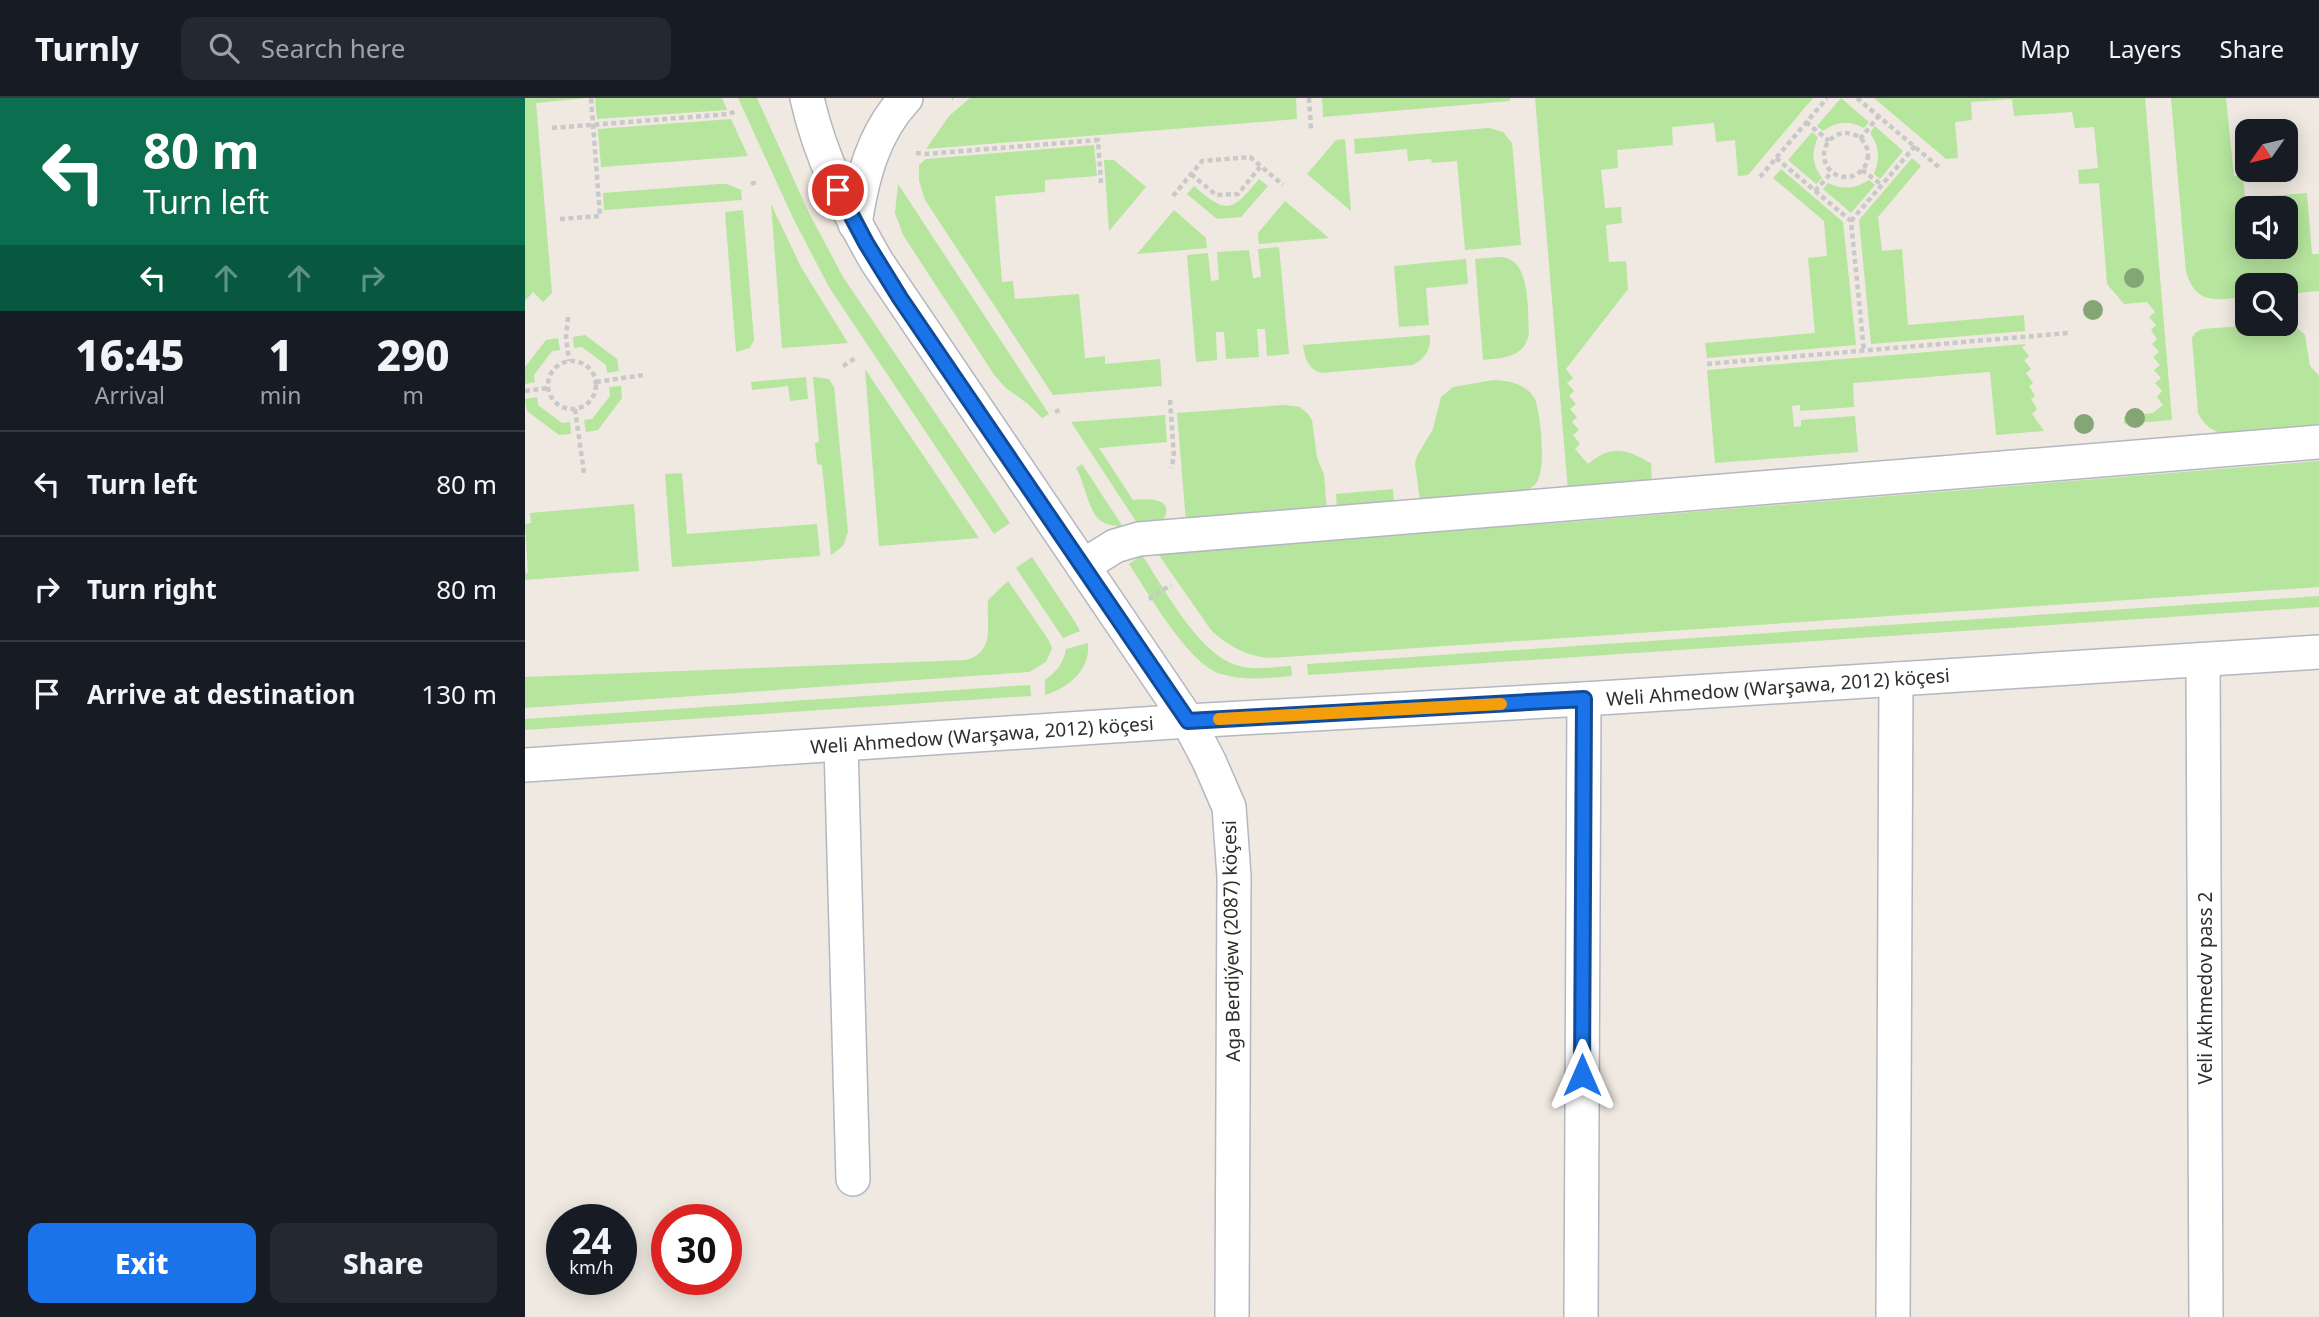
<!DOCTYPE html>
<html lang="en">
<head>
<meta charset="utf-8">
<style>
  body { margin:0; font-family:"Noto Sans",sans-serif; background:#242831; color:#f1f3f6; height:100vh; display:flex; flex-direction:column; font-size:26px; white-space:nowrap }
  * { box-sizing:border-box; margin:0 }
  p { font-size:23px; color:#9ea1a6 }
  .icon { flex:none; width:38px; height:38px; fill:none; stroke:currentColor; stroke-width:2; stroke-linecap:round; stroke-linejoin:round }
  .map { position:relative; flex:1; overflow:hidden }
  .sheet { display:flex; flex-direction:column; background:#171b24; width:525px }
  .sheet>* { flex:none }
  .hud { background:#0b6e4f; color:#fff; overflow:hidden }
  .needle { width:46px; rotate:236deg }
  .tools { position:absolute; left:1710px; top:21px; display:grid; gap:14px }
  .tools a { display:grid; place-items:center; width:63px; height:63px; border-radius:14px; background:#171b24; box-shadow:0 4px 18px #0003; font-size:35px }
  .speed { position:absolute; left:21px; top:1106px; display:flex; gap:14px; font-size:35px; font-weight:700; text-align:center }
  .speed>* { display:grid; place-content:center; width:91px; height:91px; border-radius:50%; background:#171b24; box-shadow:0 4px 18px #0003; line-height:1 }
  .speed small { font-size:18px; font-weight:400 }
  .speed .limit { border:10px solid #d22; background:#fff; color:#111 }
  .pin { position:absolute; display:grid; place-items:center; width:60px; height:60px; color:#fff; margin:-30px; border:4px solid #fff; border-radius:50%; box-shadow:0 2px 7px #0007 }
  .me { position:absolute; width:77px; margin:-38px; rotate:0deg; stroke-linejoin:round; filter:drop-shadow(0 0 5px #0008) }
  .turn { display:flex; align-items:center; gap:24px; height:147px; padding:0 28px; font-size:32px }
  .turn .icon { width:91px; height:91px; stroke-width:2.5 }
  .turn b { display:block; font-size:49px; line-height:60px }
  .lanes { display:flex; align-items:center; height:66px; padding:0 28px; background:#0003; justify-content:center; gap:35px; direction:ltr }
  .lanes .off { opacity:.35 }
  .eta { display:flex; justify-content:space-evenly; align-items:center; height:119px; text-align:center }
  .eta b { font-size:42px; font-weight:800; line-height:49px }
  .primary-button { display:flex; gap:14px; margin-top:auto; padding:14px 28px }
  .primary-button a { flex:1; height:80px; border-radius:14px; background:#1a73e8; color:#fff; font-size:28px; font-weight:800; line-height:80px; text-align:center }
  .primary-button a+a { background:#242831; color:#f1f3f6 }
  ul { padding:0; list-style:none }
  li { display:flex; align-items:center; gap:21px; height:105px; padding:0 28px; border-top:2px solid #363941 }
  li div { flex:1 }
  li b { display:block; font-size:26px }
  li em { font-style:normal }
  header { display:flex; align-items:center; gap:42px; box-sizing:border-box; height:98px; padding:0 35px; background:#171b24; border-bottom:2px solid #363941 }
  header strong { font-size:33px }
  nav { display:flex; gap:38px; margin-inline-start:auto; font-size:24px }
  .search { width:490px; height:63px; background:#242831; display:flex; align-items:center; gap:18px; box-sizing:border-box; padding:0 24px; border-radius:14px; color:#9ea1a6; font-size:26px }
  main { display:flex; flex:1; min-height:0 }
  .map>svg:first-child { display:block }
  .green { fill:#b6e59e; fill-rule:evenodd }
  .lines { fill:none; stroke-linecap:round; stroke-linejoin:round }
  .minor-casing { stroke:#b4b7c1; stroke-width:36 }
  .path { stroke:#c9c9c9; stroke-width:4.5; stroke-dasharray:5 3.5; stroke-linecap:butt }
  .minor { stroke:#fff; stroke-width:33 }
  .tree { fill:#84a574 }
  .route-casing { stroke:#114b97; stroke-width:18 }
  .route { stroke:#1a73e8; stroke-width:12 }
  .slow { stroke:#f59e0b; stroke-width:12 }
  .labels { text-anchor:middle; stroke-width:5; stroke-linejoin:round; paint-order:stroke }
  .street-label { font-size:19px; fill:#2e2e2e; stroke:#fff }
</style>
</head>
<body>
<header>
<strong>Turnly</strong>
<div class="search"><svg class="icon" aria-label="search" viewBox="0 0 24 24"><circle cx="10" cy="10" r="6"/><path d="M15 15l6 6"/></svg>Search here</div>
<nav><a>Map</a><a>Layers</a><a>Share</a></nav>
</header>
<main>
<section class="sheet">
<div class="hud">
<div class="turn"><svg class="icon" aria-label="left" viewBox="0 0 24 24"><path d="M17 20v-9H6M10 6l-5 5 5 5"/></svg><div><b>80 m</b>Turn left</div></div>
<div class="lanes"><svg class="icon" aria-label="left" viewBox="0 0 24 24"><path d="M17 20v-9H6M10 6l-5 5 5 5"/></svg><svg class="icon off" aria-label="ahead" viewBox="0 0 24 24"><path d="M12 20V5M6 11l6-6 6 6"/></svg><svg class="icon off" aria-label="ahead" viewBox="0 0 24 24"><path d="M12 20V5M6 11l6-6 6 6"/></svg><svg class="icon off" aria-label="right" viewBox="0 0 24 24"><path d="M7 20v-9h11M14 6l5 5-5 5"/></svg></div>
</div>
<div class="eta">
<div><b>16:45</b><p>Arrival</p></div>
<div><b>1</b><p>min</p></div>
<div><b>290</b><p>m</p></div>
</div>
<ul>
<li><svg class="icon" aria-label="left" viewBox="0 0 24 24"><path d="M17 20v-9H6M10 6l-5 5 5 5"/></svg><div><b>Turn left</b></div><em>80 m</em></li>
<li><svg class="icon" aria-label="right" viewBox="0 0 24 24"><path d="M7 20v-9h11M14 6l5 5-5 5"/></svg><div><b>Turn right</b></div><em>80 m</em></li>
<li><svg class="icon" aria-label="arrive" viewBox="0 0 24 24"><path d="M6 21V4h12l-3 4 3 4H6"/></svg><div><b>Arrive at destination</b></div><em>130 m</em></li>
</ul>
<div class="primary-button"><a>Exit</a><a>Share</a></div>
</section>
<div class="map">
<svg width="1794" height="1219" viewBox="0 0 1794 1219">
  <rect width="100%" height="100%" fill="#efe9e1"/>
  <g class="green">
    <path d="M0 0H61L11 5 27 195 18 204 8 194 0 203Z"/>
    <path d="M70 0H197L202 12 72 21Z"/>
    <path d="M213 0H232L283 113 318 179 485 425 469 436 304 189 268 120Z"/>
    <path d="M445 0H771L772 21 401 51 424 18Z"/>
    <path d="M797 0H985V3L798 19Z"/>
    <path d="M1010 0H1288L1223 77 1213 78 1210 42 1191 44 1189 25 1147 29 1148 47 1092 52 1093 70 1076 72 1080 110 1096 109 1097 125 1081 127 1084 164 1101 163 1103 191 1041 271 1048 280 1042 285 1049 293 1044 298 1051 306 1045 311 1052 319 1047 324 1054 332 1048 337 1055 346 1050 351 1063 366C1087 346 1101 351 1126 365L1127 386 1043 393Z"/>
    <path d="M1316 0 1344 24 1339 30C1323 22 1312 23 1298 33L1292 28Z"/>
    <path d="M1349 0H1620L1647 322 1599 326V318L1628 315 1638 307 1632 299 1637 293 1630 285 1636 280 1629 272 1635 267 1628 259 1634 254 1627 246 1632 241 1626 232 1631 227 1624 219 1630 214 1622 204 1599 206 1582 186 1574 85 1554 86 1553 72 1573 70 1569 29 1550 30 1547 14 1489 18 1487 1 1446 4 1447 22 1430 24 1433 60 1421 61Z"/>
    <path d="M1646 0H1701L1709 78 1718 77 1720 100 1782 95 1787 156H1794V193L1761 196 1760 187H1722V199C1693 201 1672 209 1661 174ZM1722 110H1760V149H1722Z"/>
    <path d="M206 21 223 58 76 69 73 31Z"/>
    <path d="M1350 28 1378 53 1355 81 1349 76C1355 60 1355 49 1345 35Z"/>
    <path d="M964 30 978 34 987 45 996 147 940 152 932 63 907 65 906 61 883 63 882 51 830 56 829 41Z"/>
    <path d="M1287 34 1293 39C1286 55 1287 66 1297 80L1291 86 1263 62Z"/>
    <path d="M820 41 826 113 782 76 811 42Z"/>
    <path d="M569 47 572 78 520 82V94L470 98 477 184 488 183 490 201 554 196 560 260 580 258V266L635 261 637 288 528 297 400 102 394 83V67L401 61Z"/>
    <path d="M1387 60 1396 68 1353 119 1357 153 1377 151 1383 227 1499 217 1500 233 1346 246 1334 122Z"/>
    <path d="M579 62H589L621 89 584 133Z"/>
    <path d="M1256 71 1318 124 1331 247 1182 260 1180 245 1290 235 1283 160 1302 158 1299 123 1248 80Z"/>
    <path d="M734 81 743 88 716 119 692 121 662 96 669 88C702 117 707 114 734 81Z"/>
    <path d="M1344 82 1350 87 1326 115 1298 91 1303 85C1318 92 1330 91 1344 82Z"/>
    <path d="M194 86H202L216 92 217 102 79 112 78 95Z"/>
    <path d="M373 86 524 316 517 320 503 306 481 290 470 278 378 137 370 115Z"/>
    <path d="M760 103 804 140 734 146 733 135Z"/>
    <path d="M246 106 276 169 323 245 257 250Z"/>
    <path d="M218 112 229 242 225 250 211 254 200 114Z"/>
    <path d="M649 112 681 140 682 150 612 156Z"/>
    <path d="M754 149 764 256 742 258 740 231H732L734 259 701 261 699 234H691L692 262 671 264 662 157 683 155 686 183 694 182 692 154 724 152 728 180 736 179 733 151Z"/>
    <path d="M975 159C1007 160 1002 212 1004 236 999 260 979 260 958 262L950 161Z"/>
    <path d="M941 161 943 186 901 190 904 227 874 229 869 168Z"/>
    <path d="M1761 225 1770 228 1780 237 1785 268 1794 278V331L1698 336C1686 332 1679 327 1673 315L1667 240 1670 235 1677 231Z"/>
    <path d="M60 237 92 261 94 273 82 275 81 267 57 249 49 250 48 239Z"/>
    <path d="M905 237C906 251 901 260 888 267L797 275C783 272 780 260 778 247Z"/>
    <path d="M33 240 35 252 27 253 9 277 10 284 0 286V269L21 242Z"/>
    <path d="M1501 246 1497 249 1504 258 1499 262 1506 271 1501 275 1508 285 1504 288 1510 298 1506 301 1512 311 1507 316 1519 333 1471 337 1465 274 1328 285 1329 309 1275 313V307L1267 308 1269 329 1276 328V322L1330 318 1333 354 1190 365 1182 272Z"/>
    <path d="M340 271 454 440 354 448Z"/>
    <path d="M281 279 283 301 265 303 263 288 227 292 226 284Z"/>
    <path d="M288 279 304 281 309 289 323 434 318 448 306 457 297 367 292 366 290 345 294 344Z"/>
    <path d="M969 282C986 283 1001 286 1010 301 1016 318 1021 370 1012 384 1008 390 1000 393 994 397L895 403 890 365 892 358 908 331 916 299 928 289Z"/>
    <path d="M96 288 97 300 73 332 61 334 59 322 67 321 85 298 84 289Z"/>
    <path d="M12 299 13 307 37 325 45 324 46 336 34 337 2 313 0 301Z"/>
    <path d="M759 307 775 309 783 316 787 322 792 359 799 377 802 413 661 424 652 315Z"/>
    <path d="M640 317 642 344 574 350 608 402C623 400 654 400 636 425L614 428 546 324Z"/>
    <path d="M1794 363V489L744 560C722 558 702 548 686 532L631 453 1032 425Z"/>
    <path d="M557 366 598 429C591 428 582 427 576 423 563 414 560 384 551 370Z"/>
    <path d="M157 375 162 436 292 426 295 458 147 469 140 376Z"/>
    <path d="M868 391 869 407 812 412 811 396Z"/>
    <path d="M109 406 114 473 0 482V469L1 475H3L0 426 6 425 5 415Z"/>
    <path d="M617 457C639 490 673 555 711 567 728 573 748 569 766 568L767 578C743 580 719 583 696 576 663 566 624 496 604 466Z"/>
    <path d="M507 459 550 524 555 533 538 540 491 470Z"/>
    <path d="M483 483 523 541 527 550 521 564 504 574 0 610V579L441 562C471 554 461 527 463 502Z"/>
    <path d="M1794 498V509L783 577 782 566Z"/>
    <path d="M563 545C566 571 544 590 520 597V582C532 573 538 566 541 551Z"/>
    <path d="M505 587 506 598 0 632V621Z"/>
  </g>
  <g class="lines">
    <defs>
      <g id="minor">
        <path d="M282 0C295 59 322 112 352 164L663 623 684 663 704 709 709 778 707 1219"/>
        <path d="M330 126C337 80 348 35 381 0"/>
        <path d="M558 468 590 448 614 441 1794 344"/>
        <path d="M1678 562 1681 1219"/>
        <path d="M316 647 328 1081"/>
        <path d="M0 667 663 623 1059 601 1794 554"/>
        <path d="M1056 1219 1059 601"/>
        <path d="M1368 1219 1371 581"/>
      </g>
    </defs>
    <use href="#minor" class="minor-casing"/>
    <g class="path">
      <path d="M427 0H428"/>
      <path d="M784 0 786 31"/>
      <path d="M1332 0 1416 71"/>
      <path d="M1281 24 1304 43"/>
      <path d="M27 30 204 16 211 13"/>
      <circle cx="1321" cy="57" r="22"/>
      <path d="M1335 41 1354 18"/>
      <path d="M391 55 401 56 573 42 576 85"/>
      <path d="M1251 60 1326 123 1339 253"/>
      <path d="M1337 72 1357 87"/>
      <path d="M666 76 691 97 713 96 735 69"/>
      <path d="M1235 79 1302 0"/>
      <path d="M226 86 234 83"/>
      <path d="M1290 93 1307 74"/>
      <path d="M648 98 677 63 725 59 758 87"/>
      <path d="M35 121 75 118 66 0"/>
      <path d="M1326 123 1390 48"/>
      <path d="M43 219 41 239 44 263"/>
      <circle cx="47" cy="287" r="24"/>
      <path d="M1182 266 1544 235"/>
      <path d="M318 268 332 259"/>
      <path d="M71 284 119 277"/>
      <path d="M0 293 23 290"/>
      <path d="M645 302 649 359 646 370"/>
      <path d="M50 311 59 375"/>
      <path d="M530 314 537 311"/>
      <path d="M624 501 646 487"/>
    </g>
    <use href="#minor" class="minor"/>
  </g>
  <g class="tree">
    <circle cx="1609" cy="180" r="10"/>
    <circle cx="1568" cy="212" r="10"/>
    <circle cx="1610" cy="320" r="10"/>
    <circle cx="1559" cy="326" r="10"/>
  </g>
  <g class="lines">
    <defs>
      <path id="route" d="M313 92 341 145 375 200 663 623 1059 601 1057 977"/>
    </defs>
    <use href="#route" class="route-casing"/>
    <use href="#route" class="route"/>
    <path class="slow" d="M694 621 976 606"/>
  </g>
  <g class="labels">
    <g class="street-label">
      <text transform="translate(1253 589) rotate(-4)" y="7">Weli Ahmedow (Warşawa, 2012) köçesi</text>
      <text transform="translate(457 637) rotate(-4)" y="7">Weli Ahmedow (Warşawa, 2012) köçesi</text>
      <text transform="translate(706 843) rotate(-91)" y="7">Aga Berdiýew (2087) köçesi</text>
      <text transform="translate(1680 890) rotate(-90)" y="7">Veli Akhmedov pass 2</text>
    </g>
  </g>
</svg>
<div class="tools">
<a><svg class="needle" viewBox="-14 -14 28 28"><path d="M0-13l5 13h-10z" fill="#e53935"/><path d="M0 13l5-13h-10z" fill="#9ea1a6"/></svg></a>
<a><svg class="icon" aria-label="sound" viewBox="0 0 24 24"><path d="M4 9h4l5-4v14l-5-4H4zM17 9q2 3 0 6"/></svg></a>
<a><svg class="icon" aria-label="search" viewBox="0 0 24 24"><circle cx="10" cy="10" r="6"/><path d="M15 15l6 6"/></svg></a>
</div>
<div class="speed"><div>24<small>km/h</small></div><div class="limit">30</div></div>
<div class="pin" style="left:313px;top:92px;background:#d93025"><svg class="icon" aria-label="arrive" viewBox="0 0 24 24"><path d="M6 21V4h12l-3 4 3 4H6"/></svg></div>
<svg class="me" style="left:1057px;top:977px" viewBox="-20 -20 40 40"><path d="M0-17L14 15 0 8-14 15z" fill="#1a73e8" stroke="#fff" stroke-width="4"/></svg>
</div>
</main>
</body>
</html>
